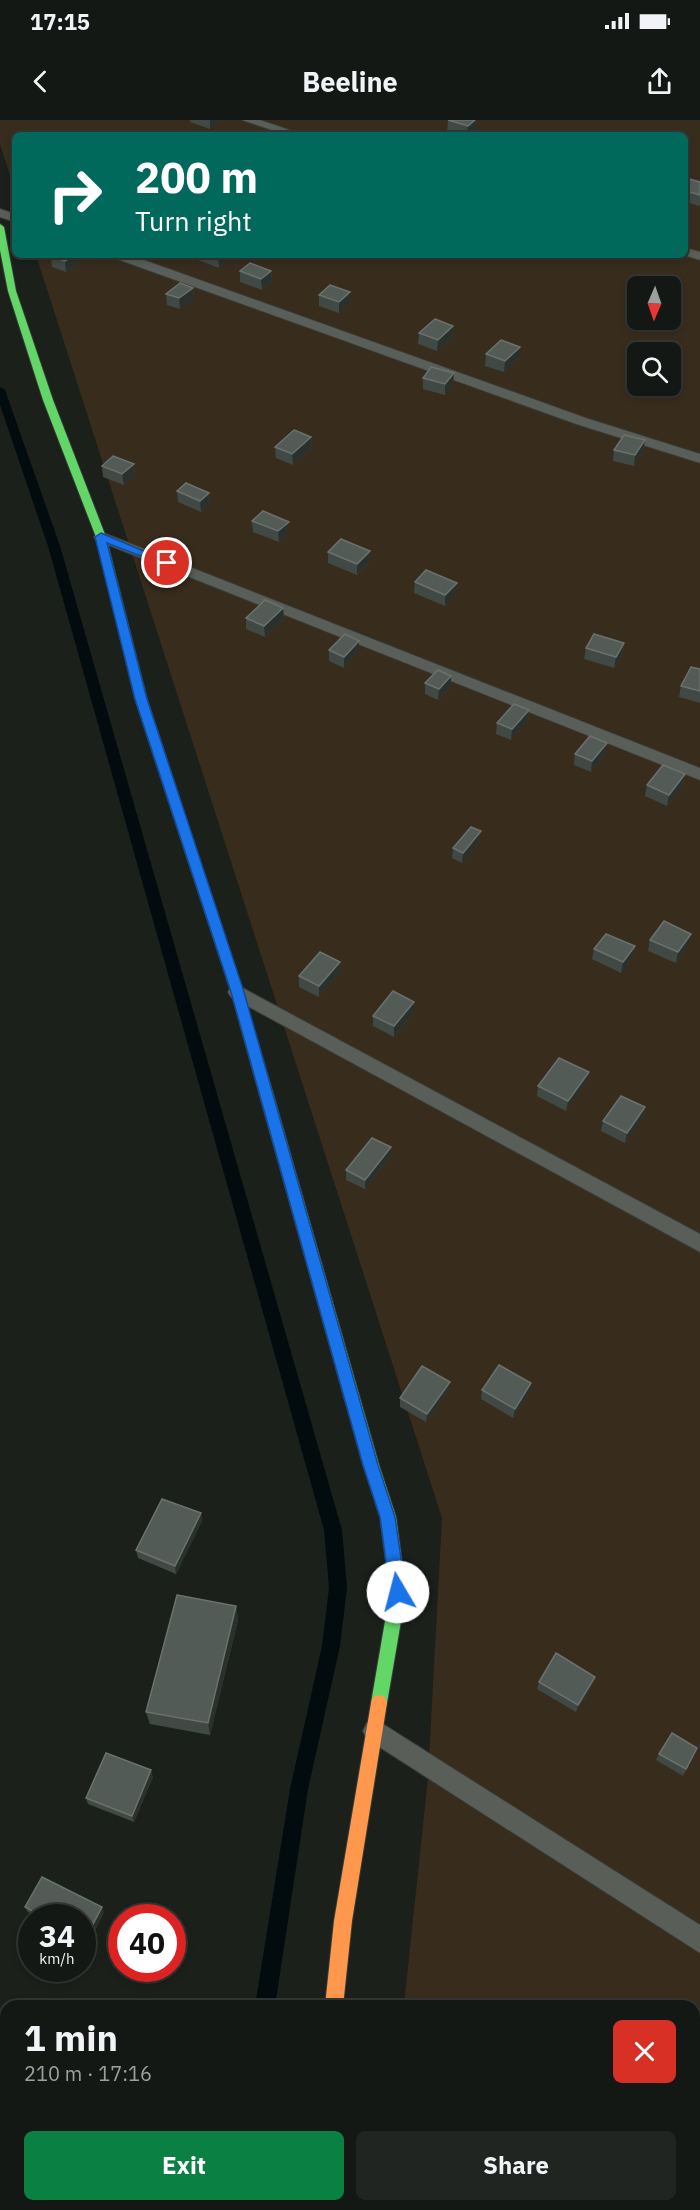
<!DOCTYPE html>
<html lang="en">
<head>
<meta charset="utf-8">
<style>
  body { margin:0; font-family:"IBM Plex Sans",sans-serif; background:#212522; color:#f1f3f6; height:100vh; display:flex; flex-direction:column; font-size:22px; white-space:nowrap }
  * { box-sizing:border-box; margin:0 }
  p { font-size:20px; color:#9da0a0 }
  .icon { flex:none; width:33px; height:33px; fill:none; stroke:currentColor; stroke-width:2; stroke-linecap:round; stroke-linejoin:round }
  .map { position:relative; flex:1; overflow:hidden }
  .details { position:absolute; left:0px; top:1880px; width:700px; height:212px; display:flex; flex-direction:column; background:#141814; border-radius:18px 18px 0 0; box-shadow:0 3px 9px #0003,0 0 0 2px #333734 }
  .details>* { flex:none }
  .guide { position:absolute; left:12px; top:12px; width:676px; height:126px; border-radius:9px; box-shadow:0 3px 9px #0003,0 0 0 2px #333734; background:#00695c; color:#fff; overflow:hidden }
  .needle { width:39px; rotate:182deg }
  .fabs { position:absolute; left:627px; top:156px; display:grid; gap:12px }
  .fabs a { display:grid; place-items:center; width:54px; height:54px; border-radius:9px; background:#141814; box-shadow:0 3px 9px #0003,0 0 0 2px #333734; font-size:30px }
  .speed { position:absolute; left:18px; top:1784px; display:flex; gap:12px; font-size:30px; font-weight:700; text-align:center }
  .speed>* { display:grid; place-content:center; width:78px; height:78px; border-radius:50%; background:#141814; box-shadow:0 3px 9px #0003,0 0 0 2px #333734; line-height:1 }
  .speed small { font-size:15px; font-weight:400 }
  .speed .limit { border:9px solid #d22; background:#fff; color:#111 }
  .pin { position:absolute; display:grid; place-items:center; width:51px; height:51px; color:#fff; margin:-26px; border:3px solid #fff; border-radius:50%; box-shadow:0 2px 6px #0007 }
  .me { position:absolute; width:66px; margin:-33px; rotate:352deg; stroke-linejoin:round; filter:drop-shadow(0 0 4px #0008) }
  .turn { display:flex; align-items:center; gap:21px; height:126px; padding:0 24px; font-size:27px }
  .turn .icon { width:78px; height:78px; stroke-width:2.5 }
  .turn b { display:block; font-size:42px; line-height:51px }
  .round { display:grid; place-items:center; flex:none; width:63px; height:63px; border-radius:9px; background:#212522 }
  .headline { display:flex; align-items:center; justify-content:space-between; height:102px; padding:0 24px }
  h1 { font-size:36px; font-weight:700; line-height:45px }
  .action { display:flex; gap:12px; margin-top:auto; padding:12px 24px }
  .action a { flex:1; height:69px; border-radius:9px; background:#0b8043; color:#fff; font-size:24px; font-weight:700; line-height:69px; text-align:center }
  .action a+a { background:#212522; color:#f1f3f6 }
  .status { display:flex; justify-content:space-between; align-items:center; height:42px; padding:0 30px; background:#141814; direction:ltr }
  .status svg { height:16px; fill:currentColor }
  header { display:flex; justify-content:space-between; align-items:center; height:78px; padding:0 24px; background:#141814; font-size:27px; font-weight:700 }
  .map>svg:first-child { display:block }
  .green { fill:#382c1d; fill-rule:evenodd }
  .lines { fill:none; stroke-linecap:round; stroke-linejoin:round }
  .stream { fill:#020c0e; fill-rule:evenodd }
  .lane-casing { stroke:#373b37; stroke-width:2 }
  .street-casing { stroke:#373b37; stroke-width:3 }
  .fast-casing { stroke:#373b37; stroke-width:2 }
  .slow-casing { stroke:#373b37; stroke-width:2 }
  .lane { fill:#5a5e59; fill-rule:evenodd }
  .street { fill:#5a5e59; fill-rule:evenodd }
  .fast { fill:#63d668; fill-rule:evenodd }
  .slow { fill:#ff974d; fill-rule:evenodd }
  .wall { fill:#414944 }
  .shaded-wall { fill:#2a312c }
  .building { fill:#535b56; stroke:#6b726d; stroke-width:1.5 }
  .route { fill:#1a73e8; stroke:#114b97; stroke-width:1.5 }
</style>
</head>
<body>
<div class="status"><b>17:15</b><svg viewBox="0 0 49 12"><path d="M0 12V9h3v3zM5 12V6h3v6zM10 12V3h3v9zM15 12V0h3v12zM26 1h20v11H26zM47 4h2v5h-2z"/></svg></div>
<header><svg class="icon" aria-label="back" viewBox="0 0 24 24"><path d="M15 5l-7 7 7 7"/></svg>Beeline<svg class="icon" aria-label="share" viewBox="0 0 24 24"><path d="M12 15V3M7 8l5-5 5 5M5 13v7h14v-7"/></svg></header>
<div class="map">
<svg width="700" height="2090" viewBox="0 0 700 2090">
  <rect width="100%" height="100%" fill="#1b201b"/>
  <path class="green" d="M0 0H700V2090H382L383 2085H694V1886L404 1885 428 1658 442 1398 36 135H686V15H15V71L0 24ZM638 166H670V200H638ZM638 232H670V266H638Z"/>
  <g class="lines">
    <g class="stream">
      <path d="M0 267 5 270 60 426 342 1410 347 1468 340 1526 308 1669 275 1886H255L290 1669 322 1526 329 1468 324 1410 48 426 0 285Z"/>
      <path d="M223 2085H245L244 2090H222Z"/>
    </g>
    <defs>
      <g id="lane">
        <path d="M242 0H260L304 15H286Z"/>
        <path d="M0 89 15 94V102L0 97Z"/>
        <path d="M686 128 700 132V140L683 135H686Z"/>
        <path d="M112 135H130L586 298 700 334V343L576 304 114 138Z"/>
        <path d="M101 412 700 648V660L96 420 94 417 96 414Z"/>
        <path d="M237 865 700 1114V1132L231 877 228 872 231 867Z"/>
        <path d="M375 1599 700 1805V1833L367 1619 363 1611 367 1603Z"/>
      </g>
      <path id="street" d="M289 2085H335L334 2090H288Z"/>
      <g id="fast">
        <path d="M0 104 4 107 16 171 53 280 106 417 147 579 200 741 198 744H190L188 741 135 579 96 417 43 280 8 171 0 130Z"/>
        <path d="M266 968 271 969 273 973 379 1345 396 1397 406 1472 387 1583 385 1589 379 1591 373 1589 371 1583 390 1472 380 1397 363 1345 259 973 261 969Z"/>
      </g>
      <g id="slow">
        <path d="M194 737 200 741 243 872 273 973 271 977H261L259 973 231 872 188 741Z"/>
        <path d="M379 1575 385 1577 387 1583 352 1801 343 1886H325L334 1801 371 1583 373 1577Z"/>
      </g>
    </defs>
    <use href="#lane" class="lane-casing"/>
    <use href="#street" class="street-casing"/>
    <use href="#fast" class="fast-casing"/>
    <use href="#slow" class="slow-casing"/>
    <use href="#lane" class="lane"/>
    <use href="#street" class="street"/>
    <use href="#fast" class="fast"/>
    <use href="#slow" class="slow"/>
  </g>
  <g class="wall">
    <path d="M190 0H221V1L210 9 190 2Z"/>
    <path d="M448 0H476V10L469 15H462L447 11Z"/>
    <path d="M686 58 700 62V85L699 86 686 82Z"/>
    <path d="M52 135H83L84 140 66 152 52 147 51 136Z"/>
    <path d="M198 135H234V136L219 148 198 140Z"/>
    <path d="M240 151H271L272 162 262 170 240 162Z"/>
    <path d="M193 168 194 179 180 189 167 185 166 174Z"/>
    <path d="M319 175 350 183 339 193 319 186Z"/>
    <path d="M419 213 453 217 437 231 418 224Z"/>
    <path d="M486 234 519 238 504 252 485 246Z"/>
    <path d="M454 253 453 264 445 275 423 269V258Z"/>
    <path d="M311 317 312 328 293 345 276 338 275 327Z"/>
    <path d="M645 320 643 332 634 346 613 341 614 330Z"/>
    <path d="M134 344 135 356 124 365 103 357 102 346Z"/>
    <path d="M177 371 209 373 210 384 201 392 178 382Z"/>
    <path d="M252 401 289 402V413L279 422 253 412Z"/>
    <path d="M370 431V442L357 455 328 443V432Z"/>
    <path d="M415 462 456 474 445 486 414 473Z"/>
    <path d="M283 488 284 499 265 517 246 509V498Z"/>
    <path d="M624 523 623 534 614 548 584 539 586 528Z"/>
    <path d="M329 530 359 532 344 548 329 541Z"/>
    <path d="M700 549V583L679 577 681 566Z"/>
    <path d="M425 563 451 567 438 580 425 574Z"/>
    <path d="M529 590 528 601 511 620 496 614 497 603Z"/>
    <path d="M607 623 605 634 591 652 574 645 575 634Z"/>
    <path d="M685 654 683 665 667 686 645 676 647 665Z"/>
    <path d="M480 722 462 743 452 738 453 728Z"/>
    <path d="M650 820 689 825 676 843 648 831Z"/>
    <path d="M635 826 633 837 621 853 592 839 594 829Z"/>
    <path d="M340 853 319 877 299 867V856Z"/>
    <path d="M414 882V892L394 917 373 906V896Z"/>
    <path d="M587 962 566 991 537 976 538 966Z"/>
    <path d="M645 987 643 997 625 1023 601 1011 603 1001Z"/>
    <path d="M390 1037 365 1069 346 1060V1050Z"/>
    <path d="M531 1263 530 1272 513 1298 481 1279 482 1270Z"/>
    <path d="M449 1270 426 1302 400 1287V1278Z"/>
    <path d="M201 1393 202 1401 176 1454 138 1438 136 1430Z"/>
    <path d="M236 1486 238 1500 210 1615 150 1604 146 1592Z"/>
    <path d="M595 1557 593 1564 576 1592 537 1569 539 1562Z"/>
    <path d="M697 1628 683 1656 656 1640 659 1634Z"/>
    <path d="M153 1657 134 1702 88 1684 86 1678Z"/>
    <path d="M25 1787 104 1792 88 1824 82 1821V1797H37L28 1792Z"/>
  </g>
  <g class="shaded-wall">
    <path d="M210 0H221V1L210 9Z"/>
    <path d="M475 0H476V10L469 15H467L468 6Z"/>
    <path d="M74 135H83L84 140 66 152 65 141Z"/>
    <path d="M221 135H234V136L219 148 218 137Z"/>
    <path d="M271 151 272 162 262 170 261 159Z"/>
    <path d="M193 168 194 179 180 189 179 178Z"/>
    <path d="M350 172V183L339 193V182Z"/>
    <path d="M453 206V217L437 231 438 220Z"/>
    <path d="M520 227 519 238 504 252 505 241Z"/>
    <path d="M454 253 453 264 445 275V264Z"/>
    <path d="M311 317 312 328 293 345 292 334Z"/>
    <path d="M645 320 643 332 634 346 635 335Z"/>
    <path d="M134 344 135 356 124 365 122 354Z"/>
    <path d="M209 373 210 384 201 392 200 381Z"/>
    <path d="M289 402V413L279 422 278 411Z"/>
    <path d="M370 431V442L357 455V444Z"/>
    <path d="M457 463 456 474 445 486V475Z"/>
    <path d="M283 488 284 499 265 517 264 506Z"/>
    <path d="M359 521V532L344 548V537Z"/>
    <path d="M624 523 623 534 614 548 616 537Z"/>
    <path d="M451 556V567L438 580 439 569Z"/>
    <path d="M529 590 528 601 511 620 512 609Z"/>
    <path d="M607 623 605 634 591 652 592 641Z"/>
    <path d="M685 654 683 665 667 686 669 675Z"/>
    <path d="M481 711 480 722 462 743 463 733Z"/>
    <path d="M691 814 689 825 676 843 678 832Z"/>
    <path d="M635 826 633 837 621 853 623 842Z"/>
    <path d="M340 842V853L319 877V866Z"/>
    <path d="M414 882V892L394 917V906Z"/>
    <path d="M589 952 587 962 566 991 568 981Z"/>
    <path d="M645 987 643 997 625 1023 627 1013Z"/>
    <path d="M391 1027 390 1037 365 1069V1060Z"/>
    <path d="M450 1262 449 1270 426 1302 427 1294Z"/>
    <path d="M531 1263 530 1272 513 1298 515 1289Z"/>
    <path d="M201 1393 202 1401 176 1454 175 1446Z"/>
    <path d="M236 1486 238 1500 210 1615 208 1603Z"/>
    <path d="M595 1557 593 1564 576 1592 578 1585Z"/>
    <path d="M151 1650 153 1657 134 1702 132 1696Z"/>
    <path d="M102 1787 104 1792 88 1824 85 1819Z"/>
  </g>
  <g class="building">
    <path d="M448 0H475L468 6Z"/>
    <path d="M686 58 700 62V75L686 71Z"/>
    <path d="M52 135H74L65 141 51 136Z"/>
    <path d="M250 143 271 151 261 159 240 151Z"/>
    <path d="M180 163 193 168 179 178 166 174Z"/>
    <path d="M330 165 350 172 339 182 319 175Z"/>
    <path d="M435 199 453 206 438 220 419 213Z"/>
    <path d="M501 220 520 227 505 241 486 234Z"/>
    <path d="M431 247 454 253 445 264 423 258Z"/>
    <path d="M294 310 311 317 292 334 275 327Z"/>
    <path d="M624 315 645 320 635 335 614 330Z"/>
    <path d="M113 336 134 344 122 354 102 346Z"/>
    <path d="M186 363 209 373 200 381 177 371Z"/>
    <path d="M263 391 289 402 278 411 252 401Z"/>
    <path d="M341 419 370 431 357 444 328 432Z"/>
    <path d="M426 450 457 463 445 475 415 462Z"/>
    <path d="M265 480 283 488 264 506 246 498Z"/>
    <path d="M345 514 359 521 344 537 329 530Z"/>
    <path d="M594 514 624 523 616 537 586 528Z"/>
    <path d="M691 547 700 549V571L681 566Z"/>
    <path d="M438 550 451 556 439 569 425 563Z"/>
    <path d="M514 584 529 590 512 609 497 603Z"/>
    <path d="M590 616 607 623 592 641 575 634Z"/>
    <path d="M663 645 685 654 669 675 647 665Z"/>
    <path d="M471 707 481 711 463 733 453 728Z"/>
    <path d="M664 801 691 814 678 832 650 820Z"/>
    <path d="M606 814 635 826 623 842 594 829Z"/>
    <path d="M320 832 340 842 319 866 299 856Z"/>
    <path d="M393 871 414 882 394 906 373 896Z"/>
    <path d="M559 938 589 952 568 981 538 966Z"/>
    <path d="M621 976 645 987 627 1013 603 1001Z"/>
    <path d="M372 1018 391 1027 365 1060 346 1050Z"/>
    <path d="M499 1245 531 1263 515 1289 482 1270Z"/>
    <path d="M422 1246 450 1262 427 1294 400 1278Z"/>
    <path d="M162 1379 201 1393 175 1446 136 1430Z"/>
    <path d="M177 1475 236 1486 208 1603 146 1592Z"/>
    <path d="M556 1533 595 1557 578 1585 539 1562Z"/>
    <path d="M672 1613 697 1628 686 1649 659 1634Z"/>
    <path d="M106 1633 151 1650 132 1696 86 1678Z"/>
    <path d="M42 1757 102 1787 85 1819 82 1818V1797H44L25 1787Z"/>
  </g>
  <path class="route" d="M101 413 172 443 171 445H164L107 423 147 579 244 872 378 1345 395 1397 406 1472 404 1477 398 1480 392 1477 390 1472 380 1397 363 1345 231 872 135 579 95 417Z"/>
</svg>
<div class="fabs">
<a><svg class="needle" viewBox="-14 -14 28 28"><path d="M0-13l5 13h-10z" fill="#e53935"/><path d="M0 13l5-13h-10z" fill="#9da0a0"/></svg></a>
<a><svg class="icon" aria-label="search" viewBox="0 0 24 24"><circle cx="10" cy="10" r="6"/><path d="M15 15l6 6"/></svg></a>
</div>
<div class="speed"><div>34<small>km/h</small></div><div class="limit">40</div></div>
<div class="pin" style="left:167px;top:443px;background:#d93025"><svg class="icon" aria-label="arrive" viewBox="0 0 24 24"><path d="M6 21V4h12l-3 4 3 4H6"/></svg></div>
<svg class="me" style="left:398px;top:1472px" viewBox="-20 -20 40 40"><circle r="19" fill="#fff"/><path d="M0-13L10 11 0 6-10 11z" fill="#1a73e8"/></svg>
<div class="guide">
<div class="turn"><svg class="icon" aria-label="right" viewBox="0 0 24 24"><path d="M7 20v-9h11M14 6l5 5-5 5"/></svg><div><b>200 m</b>Turn right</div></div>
</div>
<section class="details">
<div class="headline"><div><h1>1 min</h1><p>210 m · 17:16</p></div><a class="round" style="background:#d93025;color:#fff"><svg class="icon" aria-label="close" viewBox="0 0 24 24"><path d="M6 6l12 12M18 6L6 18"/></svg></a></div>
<div class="action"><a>Exit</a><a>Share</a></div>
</section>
</div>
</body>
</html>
